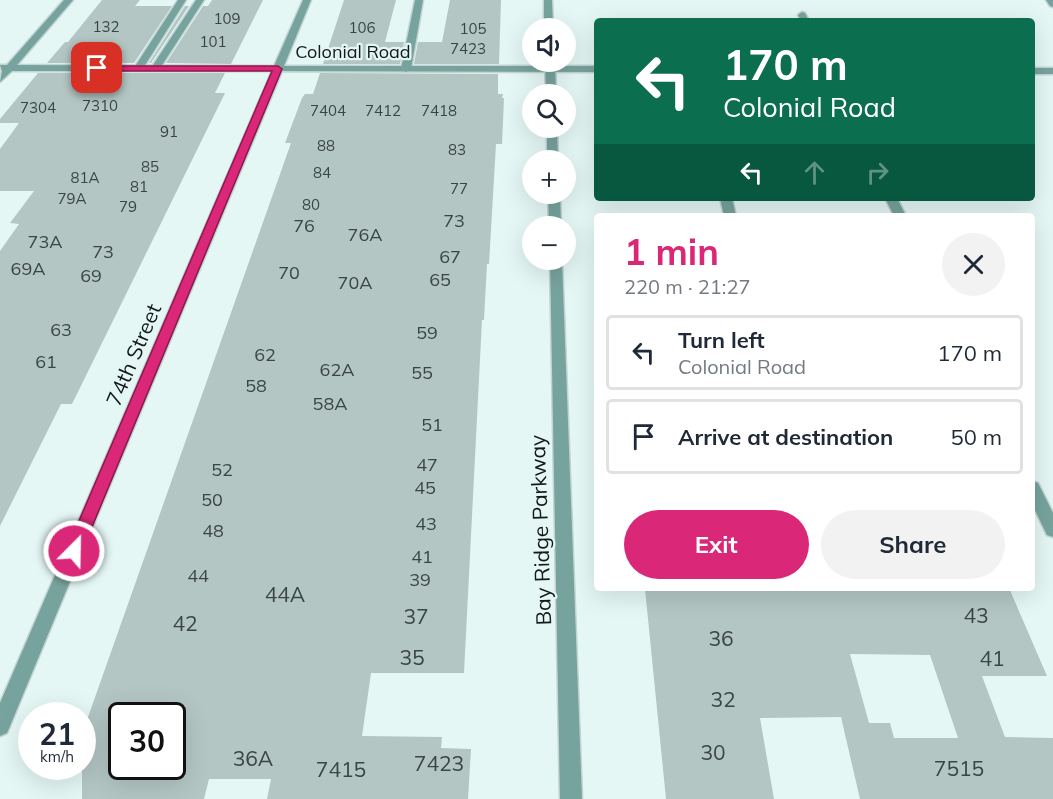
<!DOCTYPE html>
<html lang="en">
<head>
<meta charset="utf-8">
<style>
  body { margin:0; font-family:Mulish,sans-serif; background:#f2f2f3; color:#1f2937; height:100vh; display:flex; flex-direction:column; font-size:22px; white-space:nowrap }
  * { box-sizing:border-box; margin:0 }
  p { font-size:20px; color:#747a83 }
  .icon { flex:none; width:33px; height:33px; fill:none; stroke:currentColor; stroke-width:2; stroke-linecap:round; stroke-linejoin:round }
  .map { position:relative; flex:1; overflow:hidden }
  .details { position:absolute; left:594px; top:213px; width:441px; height:378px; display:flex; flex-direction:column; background:#fff; border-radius:6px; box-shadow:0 6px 24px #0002 }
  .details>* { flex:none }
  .banner { position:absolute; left:594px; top:18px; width:441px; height:183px; border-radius:6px; box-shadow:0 6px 24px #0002; background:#0b6e4f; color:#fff; overflow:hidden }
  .buttons { position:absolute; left:522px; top:18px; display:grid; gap:12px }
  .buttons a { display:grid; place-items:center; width:54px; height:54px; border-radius:50%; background:#fff; box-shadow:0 6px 24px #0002; font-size:30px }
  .speed { position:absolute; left:18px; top:702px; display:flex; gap:12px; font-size:30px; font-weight:700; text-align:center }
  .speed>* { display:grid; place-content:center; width:78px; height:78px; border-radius:50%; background:#fff; box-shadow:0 6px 24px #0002; line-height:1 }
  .speed small { font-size:15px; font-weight:400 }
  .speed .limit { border:3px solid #111; border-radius:9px; background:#fff; color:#111 }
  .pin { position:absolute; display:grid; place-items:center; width:51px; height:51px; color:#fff; margin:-26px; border-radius:12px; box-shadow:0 3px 9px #0006 }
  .me { position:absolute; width:66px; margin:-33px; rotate:23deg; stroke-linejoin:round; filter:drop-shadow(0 0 4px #0008) }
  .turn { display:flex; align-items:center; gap:21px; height:126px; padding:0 30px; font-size:27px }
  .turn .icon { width:78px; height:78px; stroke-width:2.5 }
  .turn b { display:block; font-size:42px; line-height:51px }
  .lanes { display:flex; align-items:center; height:57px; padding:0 30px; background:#0003; justify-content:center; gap:30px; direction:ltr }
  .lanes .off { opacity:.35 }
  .round { display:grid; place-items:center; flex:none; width:63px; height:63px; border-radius:32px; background:#f2f2f3 }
  .headline { display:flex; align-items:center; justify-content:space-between; height:102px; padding:0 30px }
  h1 { font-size:36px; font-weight:700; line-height:45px; color:#db2777 }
  .action { display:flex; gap:12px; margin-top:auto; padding:12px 30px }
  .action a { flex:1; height:69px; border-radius:36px; background:#db2777; color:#fff; font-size:24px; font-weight:700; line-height:69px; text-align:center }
  .action a+a { background:#f2f2f3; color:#1f2937 }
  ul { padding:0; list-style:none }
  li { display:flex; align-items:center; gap:18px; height:75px; margin:0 12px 9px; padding:0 18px; border:3px solid #e0e1e3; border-radius:6px }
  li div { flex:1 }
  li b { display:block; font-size:22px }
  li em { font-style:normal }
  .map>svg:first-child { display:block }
  .building { fill:#b3c6c4; fill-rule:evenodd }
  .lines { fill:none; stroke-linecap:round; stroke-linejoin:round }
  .service-casing { stroke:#c3d4d2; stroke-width:3 }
  .minor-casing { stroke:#c3d4d2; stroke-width:3 }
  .tertiary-casing { stroke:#c3d4d2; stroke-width:3 }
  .service { fill:#77a39e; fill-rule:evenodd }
  .minor { fill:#77a39e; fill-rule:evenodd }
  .tertiary { fill:#77a39e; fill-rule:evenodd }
  .route { fill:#db2777; stroke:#8e194d; stroke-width:1.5 }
  .labels { text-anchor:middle; stroke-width:4.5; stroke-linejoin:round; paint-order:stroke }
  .far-number-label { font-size:15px; fill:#3b4544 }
  .far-street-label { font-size:18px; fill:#131a19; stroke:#e4f7f5 }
  .number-label { font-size:18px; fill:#3b4544 }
  .street-label { font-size:21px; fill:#131a19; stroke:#e4f7f5 }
  .near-number-label { font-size:21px; fill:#3b4544 }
</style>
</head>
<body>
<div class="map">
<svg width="1053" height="799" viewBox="0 0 1053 799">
  <rect width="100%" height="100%" fill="#e4f7f5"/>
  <g class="building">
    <path d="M102 0H140L135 6H172L134 63H47L65 42H68Z"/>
    <path d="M212 0H263L231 64 166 63 203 6H208Z"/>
    <path d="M344 0H396L385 42H404L400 64H323Z"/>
    <path d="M450 0H501L499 64H414L418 42H442Z"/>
    <path d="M185 6H189L151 63H149Z"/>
    <path d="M38 73H225L215 93H225L72 404H61L0 526V251L19 224 10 223 34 191H0V149L19 123H0V119Z"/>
    <path d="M320 73 498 74V94H503L502 98H504L502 144H496L489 264H487L484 320H482L464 673H371L362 736 442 737 441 748 471 749 468 799H267L271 779H209L204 799H82V734L291 143H285L302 98 305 94H313ZM122 716H172V766H122Z"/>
    <path d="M1009 588 1047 676H982L1005 737 1053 738V799H860L841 717 760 718 774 799H666L645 589ZM850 654 930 655 958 738H894L890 723H869Z"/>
  </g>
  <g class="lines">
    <defs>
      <g id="service">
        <path d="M178 0H186L142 70H136L134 68Z"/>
        <path d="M196 0H204L159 70H153L151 68Z"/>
        <path d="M415 0H423L411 69 406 72 401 69Z"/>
        <path d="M720 198H732L736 216H724Z"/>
      </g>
      <g id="minor">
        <path d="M64 0H73L17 65 274 66 303 0H311L284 66H597V72L282 71 10 726 7 733 0 736V703L272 71H12L0 82 2 71 0 65H7Z"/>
        <path d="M1046 0H1053V7L1050 6Z"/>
        <path d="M802 12 805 13 809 21H801L798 15Z"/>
        <rect x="1032" y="68" width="21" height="6"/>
        <path d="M885 198H897L906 216H894Z"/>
        <path d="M1032 481 1038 483 1053 513V537L1047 535 1032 504Z"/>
      </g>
      <g id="tertiary">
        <path d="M544 0H552L553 28H544Z"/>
        <path d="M545 62H555L556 94H546Z"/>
        <path d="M547 128H557L558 160H547Z"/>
        <path d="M548 194H560L561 226H549Z"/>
        <path d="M550 260H562L582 799H560Z"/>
      </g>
    </defs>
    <use href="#service" class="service-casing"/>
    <use href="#minor" class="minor-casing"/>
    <use href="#tertiary" class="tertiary-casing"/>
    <use href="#service" class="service"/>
    <use href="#minor" class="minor"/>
    <use href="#tertiary" class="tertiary"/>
  </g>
  <path class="route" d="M94 66H278L282 69 82 551 80 556 74 558 68 556 66 551 272 71H97L94 70Z"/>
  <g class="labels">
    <g class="far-number-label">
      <text x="227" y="24">109</text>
      <text x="106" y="32">132</text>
      <text x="362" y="33">106</text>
      <text x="473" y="34">105</text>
      <text x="213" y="47">101</text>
      <text x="468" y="54">7423</text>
      <text x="100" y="111">7310</text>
      <text x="38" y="113">7304</text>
      <text x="328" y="116">7404</text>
      <text x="383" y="116">7412</text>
      <text x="439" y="116">7418</text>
      <text x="169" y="137">91</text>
      <text x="326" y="151">88</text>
      <text x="457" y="155">83</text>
      <text x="150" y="172">85</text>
      <text x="322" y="178">84</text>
      <text x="85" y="183">81A</text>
      <text x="139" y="192">81</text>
      <text x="459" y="194">77</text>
      <text x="72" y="204">79A</text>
      <text x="311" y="210">80</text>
      <text x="128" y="212">79</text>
    </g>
    <g class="far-street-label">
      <text x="353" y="58">Colonial Road</text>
    </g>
    <g class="number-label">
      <text x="454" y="227">73</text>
      <text x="304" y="232">76</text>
      <text x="365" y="241">76A</text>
      <text x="45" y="248">73A</text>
      <text x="103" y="258">73</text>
      <text x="450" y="263">67</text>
      <text x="28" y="275">69A</text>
      <text x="289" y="279">70</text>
      <text x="91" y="282">69</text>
      <text x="440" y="286">65</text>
      <text x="355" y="289">70A</text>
      <text x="61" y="336">63</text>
      <text x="427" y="339">59</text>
      <text x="265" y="361">62</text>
      <text x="46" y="368">61</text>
      <text x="337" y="376">62A</text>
      <text x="422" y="379">55</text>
      <text x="256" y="392">58</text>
      <text x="330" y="410">58A</text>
      <text x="432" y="431">51</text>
      <text x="427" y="471">47</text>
      <text x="222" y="476">52</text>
      <text x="425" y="494">45</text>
      <text x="212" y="506">50</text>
      <text x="426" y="530">43</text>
      <text x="213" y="537">48</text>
      <text x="422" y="563">41</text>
      <text x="198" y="582">44</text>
      <text x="420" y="586">39</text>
    </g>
    <g class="street-label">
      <text transform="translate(134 355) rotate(-67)" y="7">74th Street</text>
      <text transform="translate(541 530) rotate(-92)" y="7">Bay Ridge Parkway</text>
    </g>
    <g class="near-number-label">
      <text x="285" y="602">44A</text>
      <text x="976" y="623">43</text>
      <text x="416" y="624">37</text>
      <text x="185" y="631">42</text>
      <text x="721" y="646">36</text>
      <text x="412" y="665">35</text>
      <text x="992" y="666">41</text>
      <text x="723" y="707">32</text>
      <text x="713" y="760">30</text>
      <text x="253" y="766">36A</text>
      <text x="439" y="771">7423</text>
      <text x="959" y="776">7515</text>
      <text x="341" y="777">7415</text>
    </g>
  </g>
</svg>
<div class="buttons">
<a><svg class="icon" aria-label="sound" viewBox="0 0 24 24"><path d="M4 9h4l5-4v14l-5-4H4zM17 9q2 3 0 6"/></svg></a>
<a><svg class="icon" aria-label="search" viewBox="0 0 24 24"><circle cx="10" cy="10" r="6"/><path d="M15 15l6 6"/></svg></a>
<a>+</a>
<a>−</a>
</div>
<div class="speed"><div>21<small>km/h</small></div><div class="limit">30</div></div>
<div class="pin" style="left:97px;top:68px;background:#d93025"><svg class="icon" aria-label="arrive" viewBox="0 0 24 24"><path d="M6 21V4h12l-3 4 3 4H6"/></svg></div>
<svg class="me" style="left:74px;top:551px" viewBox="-20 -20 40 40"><circle r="17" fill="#db2777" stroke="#fff" stroke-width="3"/><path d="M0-11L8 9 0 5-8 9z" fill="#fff"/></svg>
<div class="banner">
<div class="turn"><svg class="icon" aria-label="left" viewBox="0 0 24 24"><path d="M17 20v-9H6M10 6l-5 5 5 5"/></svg><div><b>170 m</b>Colonial Road</div></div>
<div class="lanes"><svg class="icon" aria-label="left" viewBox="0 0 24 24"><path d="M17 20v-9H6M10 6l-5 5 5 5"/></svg><svg class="icon off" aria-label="ahead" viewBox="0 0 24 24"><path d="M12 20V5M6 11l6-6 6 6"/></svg><svg class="icon off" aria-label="right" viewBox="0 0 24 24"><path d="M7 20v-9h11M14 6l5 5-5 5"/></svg></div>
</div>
<section class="details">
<div class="headline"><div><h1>1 min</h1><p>220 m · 21:27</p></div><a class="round"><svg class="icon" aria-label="close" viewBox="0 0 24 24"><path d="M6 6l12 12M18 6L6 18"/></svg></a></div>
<ul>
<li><svg class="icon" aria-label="left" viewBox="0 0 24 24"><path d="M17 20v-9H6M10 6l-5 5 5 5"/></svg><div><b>Turn left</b><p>Colonial Road</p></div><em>170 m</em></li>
<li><svg class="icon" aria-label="arrive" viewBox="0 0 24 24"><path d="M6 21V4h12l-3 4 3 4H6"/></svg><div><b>Arrive at destination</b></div><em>50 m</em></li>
</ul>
<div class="action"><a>Exit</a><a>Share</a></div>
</section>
</div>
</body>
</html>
